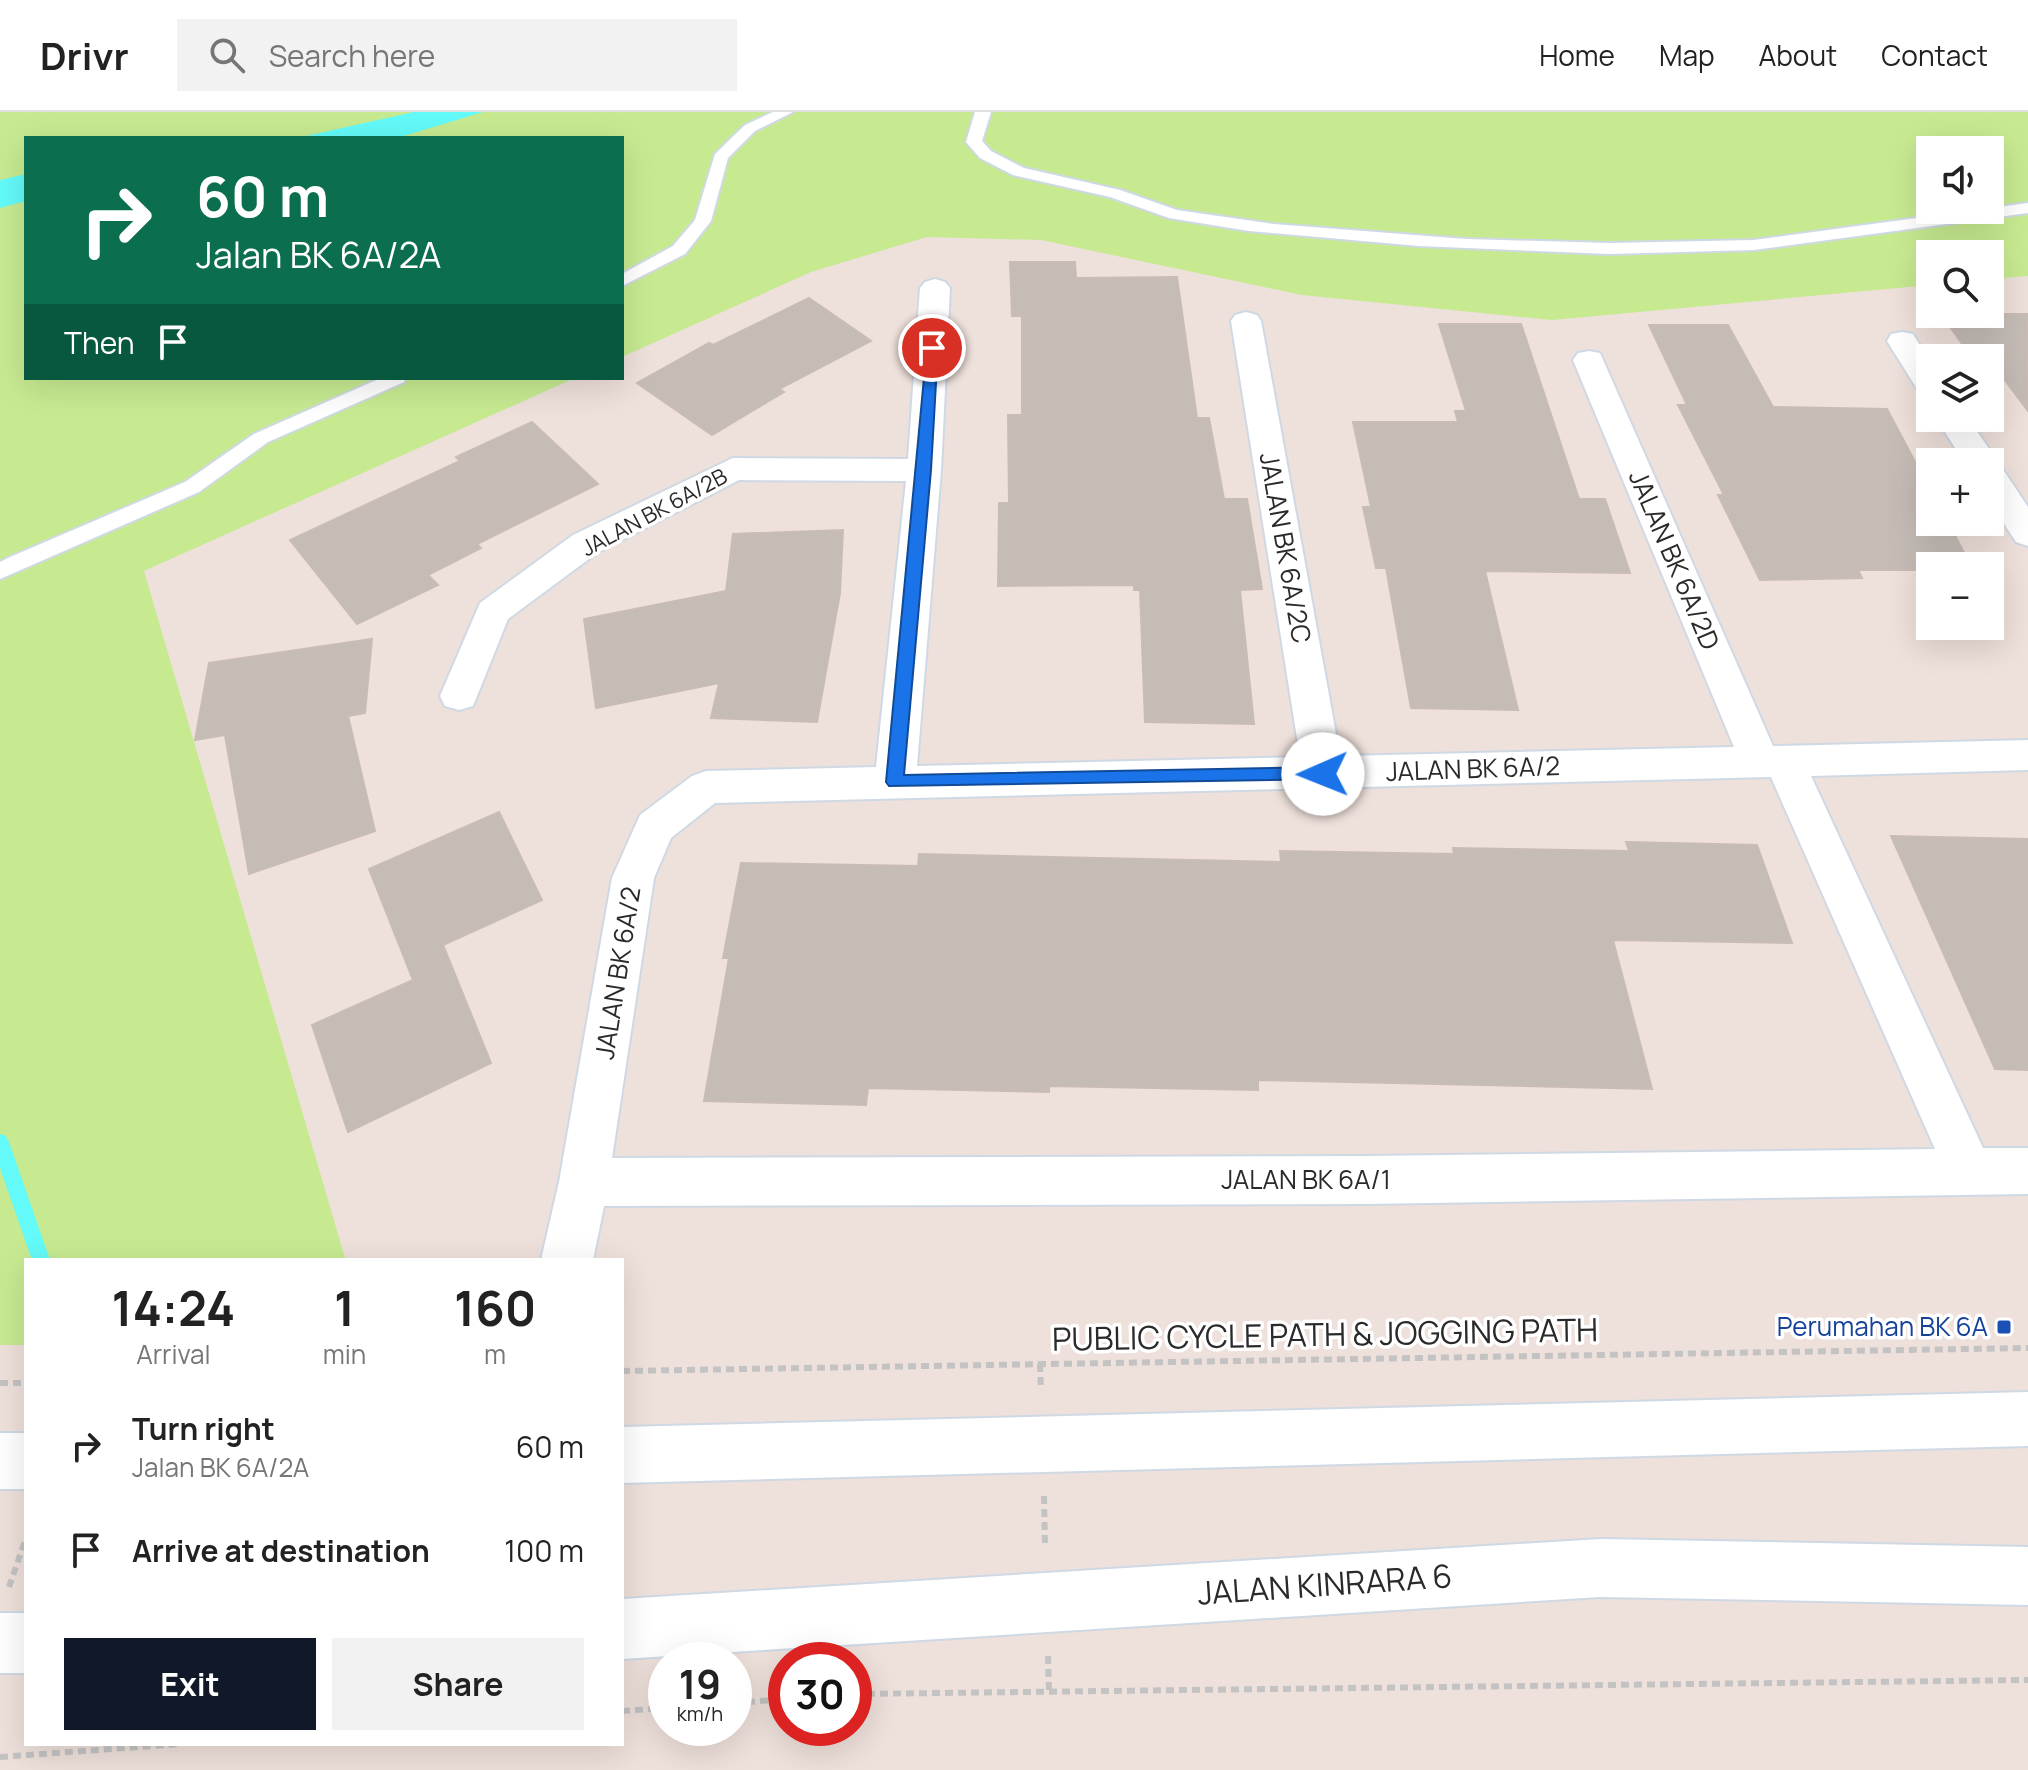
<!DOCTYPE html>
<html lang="en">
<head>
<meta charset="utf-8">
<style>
  body { margin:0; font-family:Manrope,sans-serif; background:#f2f2f2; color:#222; height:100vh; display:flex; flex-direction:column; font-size:30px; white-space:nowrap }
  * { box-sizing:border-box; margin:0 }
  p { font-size:26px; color:#767676 }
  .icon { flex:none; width:44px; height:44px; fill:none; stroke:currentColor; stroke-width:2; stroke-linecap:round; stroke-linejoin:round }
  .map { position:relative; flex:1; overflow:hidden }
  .side { position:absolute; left:24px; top:1146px; width:600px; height:488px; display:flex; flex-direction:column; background:#fff; border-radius:0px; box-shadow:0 8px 32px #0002 }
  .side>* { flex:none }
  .guide { position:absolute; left:24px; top:24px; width:600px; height:244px; border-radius:0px; box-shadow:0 8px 32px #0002; background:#0b6e4f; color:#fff; overflow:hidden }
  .tools { position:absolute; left:1916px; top:24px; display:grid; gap:16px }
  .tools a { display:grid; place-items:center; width:88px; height:88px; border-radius:0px; background:#fff; box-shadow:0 8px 32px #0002; font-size:40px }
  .speed { position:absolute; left:648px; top:1530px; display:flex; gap:16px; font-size:40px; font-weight:700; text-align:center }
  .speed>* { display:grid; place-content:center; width:104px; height:104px; border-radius:50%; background:#fff; box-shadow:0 8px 32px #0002; line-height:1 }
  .speed small { font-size:20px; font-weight:400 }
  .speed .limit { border:12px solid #d22; background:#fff; color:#111 }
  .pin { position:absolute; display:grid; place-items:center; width:68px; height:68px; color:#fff; margin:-34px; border:4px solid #fff; border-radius:50%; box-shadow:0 2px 8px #0007 }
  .me { position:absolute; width:88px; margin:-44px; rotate:269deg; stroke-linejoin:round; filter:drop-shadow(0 0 6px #0008) }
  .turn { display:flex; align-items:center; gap:28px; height:168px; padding:0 40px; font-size:36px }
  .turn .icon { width:104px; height:104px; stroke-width:2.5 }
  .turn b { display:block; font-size:56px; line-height:68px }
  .then { display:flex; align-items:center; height:76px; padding:0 40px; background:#0003; gap:16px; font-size:30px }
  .eta { display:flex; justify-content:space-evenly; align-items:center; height:136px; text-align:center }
  .eta b { font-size:48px; font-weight:700; line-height:56px }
  .action { display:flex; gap:16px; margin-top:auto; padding:16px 40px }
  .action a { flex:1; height:92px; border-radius:0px; background:#111827; color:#fff; font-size:32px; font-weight:700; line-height:92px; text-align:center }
  .action a+a { background:#f2f2f2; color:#222 }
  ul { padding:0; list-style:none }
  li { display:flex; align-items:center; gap:24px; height:104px; padding:0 40px }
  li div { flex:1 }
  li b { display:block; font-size:30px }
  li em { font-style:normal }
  header { display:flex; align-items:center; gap:48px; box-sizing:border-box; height:112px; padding:0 40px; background:#fff; border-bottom:2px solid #e0e0e0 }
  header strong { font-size:38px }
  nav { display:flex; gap:44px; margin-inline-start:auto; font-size:28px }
  .search { width:560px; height:72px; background:#f2f2f2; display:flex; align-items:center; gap:20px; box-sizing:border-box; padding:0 28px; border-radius:0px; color:#767676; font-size:30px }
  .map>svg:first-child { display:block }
  .green { fill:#c7ea91; fill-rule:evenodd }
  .water { fill:#63faf9 }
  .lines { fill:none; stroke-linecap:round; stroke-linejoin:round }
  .stream { fill:#63faf9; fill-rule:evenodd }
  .building { fill:#c5bcb6; stroke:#c9bcb4; stroke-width:2 }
  .service-casing { stroke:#cfd9e4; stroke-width:4 }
  .minor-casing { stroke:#cfd9e4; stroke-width:4 }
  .secondary-casing { stroke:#cfd9e4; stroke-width:4 }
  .path { stroke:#c3c3c3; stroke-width:6; stroke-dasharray:8 5; stroke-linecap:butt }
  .service { fill:#fff; fill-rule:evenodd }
  .minor { fill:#fff; fill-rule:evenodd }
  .secondary { fill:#fff; fill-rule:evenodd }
  .route { fill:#1a73e8; stroke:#114b97; stroke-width:2 }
  .transit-dot { fill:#1a4fb4; stroke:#fff; stroke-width:3 }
  .labels { text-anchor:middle; stroke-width:7; stroke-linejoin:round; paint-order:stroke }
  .far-street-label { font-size:22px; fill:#2a2a2a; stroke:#fff }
  .street-label { font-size:26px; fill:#2a2a2a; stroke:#fff }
  .transit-label { font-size:26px; fill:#164399; stroke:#fff; text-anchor:end }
  .near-street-label { font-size:32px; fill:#2a2a2a; stroke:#fff }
</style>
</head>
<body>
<header>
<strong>Drivr</strong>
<div class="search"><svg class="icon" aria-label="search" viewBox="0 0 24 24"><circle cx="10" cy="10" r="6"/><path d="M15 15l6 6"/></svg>Search here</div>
<nav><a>Home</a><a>Map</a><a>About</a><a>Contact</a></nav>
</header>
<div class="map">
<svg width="2028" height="1658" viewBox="0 0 2028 1658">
  <rect width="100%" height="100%" fill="#eee0da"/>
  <path class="green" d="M0 0H2028V164L1990 167V142H1930V173L1552 208 1302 183 1041 128 927 125 811 160 622 245V26H26V266H575L144 459 345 1146 26 1148V1233H0ZM1930 38H1990V98H1930Z"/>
  <g class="water">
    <path d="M414 0H483L397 26H297Z"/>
    <path d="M26 62V89L0 96V68Z"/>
  </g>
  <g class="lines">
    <path class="stream" d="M0 1022 6 1024 9 1030 50 1148H32L0 1056Z"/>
  </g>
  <g class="building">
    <path d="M1010 150H1075L1076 166 1177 165 1197 306H1209L1224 387H1247L1262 477 1240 478 1254 612 1145 610 1140 478H1134V473L998 474 999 391H1009L1008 303H1022V204H1012Z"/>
    <path d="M809 186 871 229 779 277 784 280 712 323 637 271 709 231 713 233Z"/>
    <path d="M1941 202H2028V299L1998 259H1990V246H1972Z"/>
    <path d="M1439 212H1521L1579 387H1605L1630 461 1485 459 1518 598 1411 596 1386 456H1376L1363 395H1371L1353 310H1458L1455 299H1466Z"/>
    <path d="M1649 213H1728L1773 295 1887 297 1930 378V410H1948L1971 454H1930V458H1858L1862 466 1760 468 1718 383H1724L1678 293H1687Z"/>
    <path d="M532 310 598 372 477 432 481 436 428 463 438 473 357 512 290 428 460 349 456 345Z"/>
    <path d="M843 418 840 481 817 610 711 606 719 571 596 596 584 507 726 479 733 422Z"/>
    <path d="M372 527 365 601 348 604 375 719 249 762 225 623 195 628 209 551Z"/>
    <path d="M499 700 542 788 443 833 491 951 348 1020 312 913 413 868 369 757Z"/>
    <path d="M1891 724 2028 727V958L1995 957Z"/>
    <path d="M1626 730 1757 733 1792 831 1613 828 1652 977 1258 968V978L1049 974V980L868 976 866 993 704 989 729 846H723L741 751 918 754 919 742 1281 750 1280 739 1454 742 1453 736 1629 739Z"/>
  </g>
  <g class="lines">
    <defs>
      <g id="service">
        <path d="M773 0H793L755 19 728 46 711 109 685 142 622 174V162L673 134 695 108 715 42 745 13Z"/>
        <path d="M975 0H991L982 29 991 39 1024 56 1120 78 1177 98 1274 112 1466 127 1610 131 1754 128 2028 91V101L1754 138 1610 142 1419 134 1249 119 1169 106 1110 85 1013 63 980 46 966 30Z"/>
        <path d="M381 266H406L404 270 268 330 199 380 0 467V450L10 445 185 370 254 322Z"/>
      </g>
      <g id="minor">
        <path d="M935 167 945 170 950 176 941 358 917 654 1300 645 1231 209 1235 203 1246 200 1257 203 1261 209 1340 644 1734 635 1573 248 1578 241 1589 239 1600 241 1773 634 2028 628V658L1811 664 1983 1036H2028V1082L1366 1092 604 1094 593 1148H541L559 1070 612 766 640 703 692 664 706 659 876 655 906 369 739 368 597 441 508 507 473 594 459 598 445 594 440 584 480 491 573 423 733 346 908 347 920 176 925 170ZM1771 665 1935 1037 1366 1044 612 1046 654 766 671 726 715 691Z"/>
        <path d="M1902 220 1913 222 1930 249V283L1919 280 1887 229 1891 222Z"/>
        <path d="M1936 306H1968L1998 350 1995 354 2002 356 2028 395V434L2016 430 1990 390V350H1964Z"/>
      </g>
      <g id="secondary">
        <path d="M2028 1280V1334L622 1371V1315Z"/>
        <rect x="0" y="1321" width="26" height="56"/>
        <path d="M1600 1427 2028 1435V1493L1600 1485 622 1547V1487Z"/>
        <rect x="0" y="1501" width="26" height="60"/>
      </g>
    </defs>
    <use href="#service" class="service-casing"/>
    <use href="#minor" class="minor-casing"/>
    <use href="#secondary" class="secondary-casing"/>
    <g class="path">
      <path d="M1040 1252 1041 1278"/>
      <path d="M622 1259 2028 1236"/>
      <path d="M0 1271H26"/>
      <path d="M1044 1384 1045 1434"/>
      <path d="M9 1475 26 1426"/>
      <path d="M1048 1544 1049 1579"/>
      <path d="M854 1582 2028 1568"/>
      <path d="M734 1591 786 1587"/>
      <path d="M622 1599 666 1596"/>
      <path d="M0 1645 181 1632"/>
    </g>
    <use href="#service" class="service"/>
    <use href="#minor" class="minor"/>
    <use href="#secondary" class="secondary"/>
  </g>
  <path class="route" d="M927 234 938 236 931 358 904 663 1323 655 1329 657 1331 662 1329 667 889 674 886 670Z"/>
  <rect class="transit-dot" x="1996" y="1207" width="16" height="16" rx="4"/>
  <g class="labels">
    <g class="far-street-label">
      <text transform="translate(654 400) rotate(-28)" y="8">JALAN BK 6A/2B</text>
    </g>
    <g class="street-label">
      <text transform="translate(1285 436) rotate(80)" y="9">JALAN BK 6A/2C</text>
      <text transform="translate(1674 448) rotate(67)" y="9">JALAN BK 6A/2D</text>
      <text transform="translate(1473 657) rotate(-2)" y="9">JALAN BK 6A/2</text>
      <text transform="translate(618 861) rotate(-81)" y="9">JALAN BK 6A/2</text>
      <text x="1306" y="1077">JALAN BK 6A/1</text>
    </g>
    <g class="transit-label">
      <text x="1988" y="1224">Perumahan BK 6A</text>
    </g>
    <g class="near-street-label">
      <text transform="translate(1325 1223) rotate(-1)" y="11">PUBLIC CYCLE PATH &amp; JOGGING PATH</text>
      <text transform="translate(1325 1473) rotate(-4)" y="11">JALAN KINRARA 6</text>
    </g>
  </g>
</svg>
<div class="tools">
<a><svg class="icon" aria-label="sound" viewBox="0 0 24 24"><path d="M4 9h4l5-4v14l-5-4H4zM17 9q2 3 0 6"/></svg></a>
<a><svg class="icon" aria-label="search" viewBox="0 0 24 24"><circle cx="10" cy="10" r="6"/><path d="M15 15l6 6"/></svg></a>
<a><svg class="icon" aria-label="layers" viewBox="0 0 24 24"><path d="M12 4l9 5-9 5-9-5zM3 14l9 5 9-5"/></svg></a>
<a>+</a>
<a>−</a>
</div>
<div class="speed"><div>19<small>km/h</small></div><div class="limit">30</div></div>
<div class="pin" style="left:932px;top:236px;background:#d93025"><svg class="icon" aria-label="arrive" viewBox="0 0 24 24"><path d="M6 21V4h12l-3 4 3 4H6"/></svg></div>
<svg class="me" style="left:1323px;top:662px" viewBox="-20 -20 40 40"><circle r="19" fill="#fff"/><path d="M0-13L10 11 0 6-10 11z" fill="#1a73e8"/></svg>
<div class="guide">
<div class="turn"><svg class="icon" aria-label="right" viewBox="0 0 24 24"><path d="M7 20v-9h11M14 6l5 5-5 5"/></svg><div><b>60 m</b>Jalan BK 6A/2A</div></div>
<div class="then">Then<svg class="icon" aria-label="arrive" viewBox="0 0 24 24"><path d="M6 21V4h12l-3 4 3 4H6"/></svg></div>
</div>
<section class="side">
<div class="eta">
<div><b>14:24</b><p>Arrival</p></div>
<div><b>1</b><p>min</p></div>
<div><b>160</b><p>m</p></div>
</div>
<ul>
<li><svg class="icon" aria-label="right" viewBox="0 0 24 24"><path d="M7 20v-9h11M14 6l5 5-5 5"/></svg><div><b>Turn right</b><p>Jalan BK 6A/2A</p></div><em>60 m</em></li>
<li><svg class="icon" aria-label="arrive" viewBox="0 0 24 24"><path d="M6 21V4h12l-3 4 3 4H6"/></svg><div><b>Arrive at destination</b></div><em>100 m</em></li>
</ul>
<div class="action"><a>Exit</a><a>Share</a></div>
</section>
</div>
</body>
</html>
